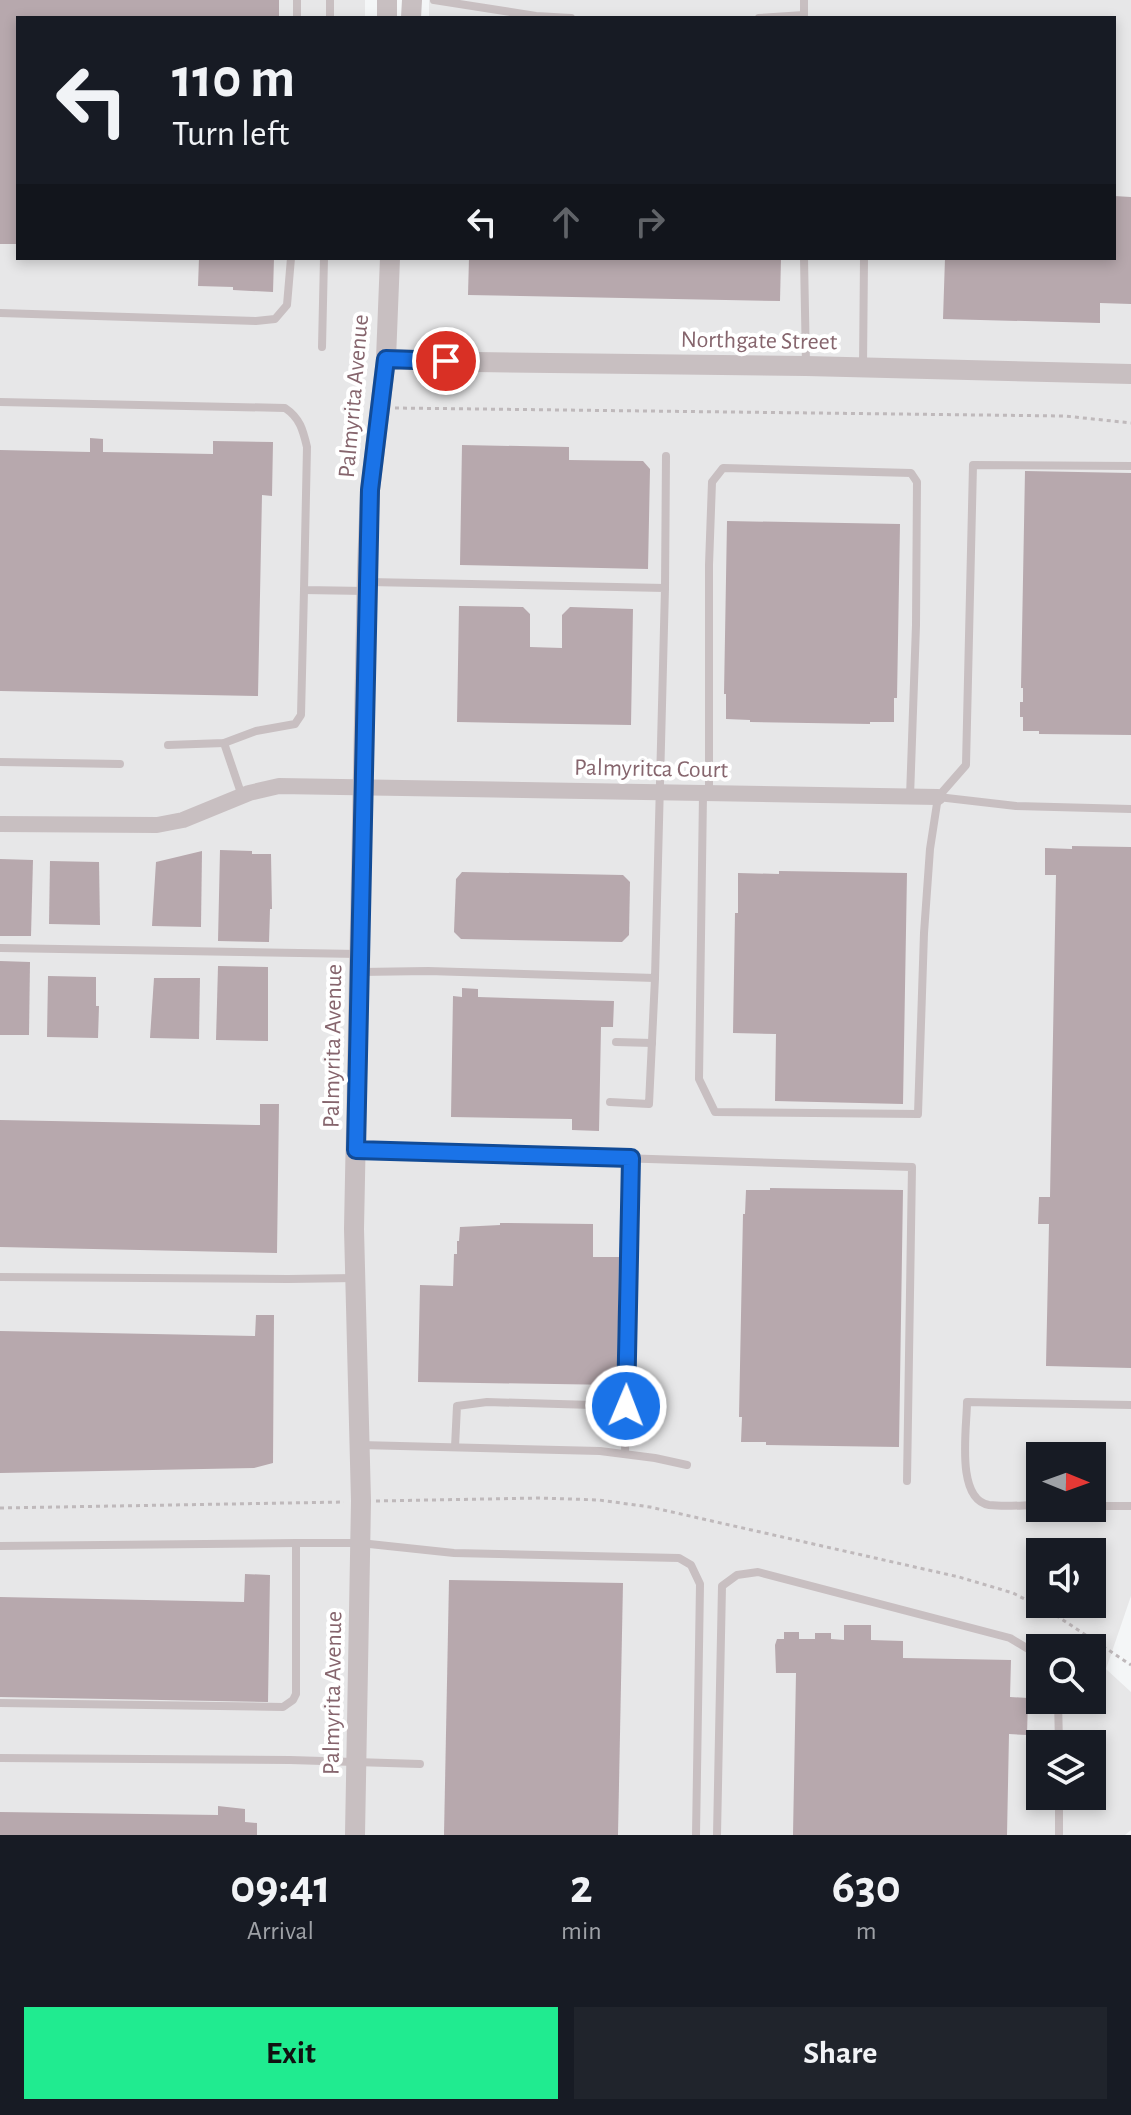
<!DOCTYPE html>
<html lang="en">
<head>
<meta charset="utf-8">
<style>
  body { margin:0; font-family:"Alegreya Sans",sans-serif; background:#20242c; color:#f1f3f6; height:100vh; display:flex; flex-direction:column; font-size:30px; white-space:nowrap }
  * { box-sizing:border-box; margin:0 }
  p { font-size:26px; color:#9ea1a6 }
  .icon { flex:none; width:44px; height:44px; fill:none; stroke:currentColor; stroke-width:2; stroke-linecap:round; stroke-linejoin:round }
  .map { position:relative; height:1835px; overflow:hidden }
  .drawer { display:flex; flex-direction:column; background:#171b24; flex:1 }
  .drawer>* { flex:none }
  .hud { position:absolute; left:16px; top:16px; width:1100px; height:244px; border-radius:0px; box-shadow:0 4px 12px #0003; background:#171b24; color:#f1f3f6; overflow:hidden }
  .needle { width:52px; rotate:91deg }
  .buttons { position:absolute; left:1026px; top:1442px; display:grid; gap:16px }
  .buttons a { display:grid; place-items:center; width:80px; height:80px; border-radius:0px; background:#171b24; box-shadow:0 4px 12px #0003; font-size:40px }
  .pin { position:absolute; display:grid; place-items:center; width:68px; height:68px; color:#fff; margin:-34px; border:4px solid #fff; border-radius:50%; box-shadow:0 2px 8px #0007 }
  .me { position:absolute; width:88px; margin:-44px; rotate:1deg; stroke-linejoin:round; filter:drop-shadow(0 0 6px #0008) }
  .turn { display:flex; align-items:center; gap:28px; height:168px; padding:0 24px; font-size:36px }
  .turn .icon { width:104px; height:104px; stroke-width:2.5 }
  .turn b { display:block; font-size:56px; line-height:68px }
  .lanes { display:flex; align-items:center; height:76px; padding:0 24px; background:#0003; justify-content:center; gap:40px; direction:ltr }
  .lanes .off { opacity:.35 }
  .eta { display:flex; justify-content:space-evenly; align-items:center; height:136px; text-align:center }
  .eta b { font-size:48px; font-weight:700; line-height:56px }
  .action { display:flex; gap:16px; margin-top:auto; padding:16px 24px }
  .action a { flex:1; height:92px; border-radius:0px; background:#20eb90; color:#111; font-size:32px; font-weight:700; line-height:92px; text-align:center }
  .action a+a { background:#20242c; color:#f1f3f6 }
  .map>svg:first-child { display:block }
  .built { fill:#e7e7e8; fill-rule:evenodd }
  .building { fill:#b7a8ad }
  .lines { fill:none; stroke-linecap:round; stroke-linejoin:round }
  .path { stroke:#bfb9bb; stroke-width:3; stroke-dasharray:4 4; stroke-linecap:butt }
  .service { stroke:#c8bfc1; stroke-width:8 }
  .minor { stroke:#c8bfc1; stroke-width:16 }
  .tertiary { stroke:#c8bfc1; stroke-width:20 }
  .route-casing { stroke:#114b97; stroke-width:20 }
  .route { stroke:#1a73e8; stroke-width:14 }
  .labels { text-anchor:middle; stroke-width:8; stroke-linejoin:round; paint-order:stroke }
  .street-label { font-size:24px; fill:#86656d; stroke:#fff }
</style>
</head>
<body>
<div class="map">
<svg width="1131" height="1835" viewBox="0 0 1131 1835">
  <rect width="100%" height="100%" fill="#f4f6f7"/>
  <path class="built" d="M0 0H365V18H18V258H1114V18H429V0H1131V1596L1106 1669 1131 1692V1830L1125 1835H0ZM1040 1456H1092V1508H1040ZM1040 1552H1092V1604H1040ZM1040 1648H1092V1700H1040ZM1040 1744H1092V1796H1040Z"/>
  <g class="building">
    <path d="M0 0H279V18H18V244H0Z"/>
    <path d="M1114 196 1131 197V304L1100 303V323L943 319 945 258H1114Z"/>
    <path d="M199 258H274L273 292 233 290V287L198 286Z"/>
    <path d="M469 258H781L780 301 468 295Z"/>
    <path d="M90 438 103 439V452L213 454V441L273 442 272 496 262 495 258 696 0 691V450L90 452Z"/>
    <path d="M462 445 569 447V460L643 461 650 469 648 569 460 565Z"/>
    <path d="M1025 471 1131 473V735L1039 734V731H1023V717H1020V702H1023V688H1021Z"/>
    <path d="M727 521 900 524 897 698H894V722H870V724L750 722V720L726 719V694H724Z"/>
    <path d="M459 606 523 607 530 614V647L562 648V615L570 607 633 609 631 725 457 722Z"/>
    <path d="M1072 846 1131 847V1368L1046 1366 1049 1224H1038L1039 1197H1050L1056 875H1045V848L1072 849Z"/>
    <path d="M220 850 252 851V854H271L272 909H270L269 942 218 941Z"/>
    <path d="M202 851 201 927 152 926 156 862Z"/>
    <path d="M0 859 33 860 31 936H0Z"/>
    <path d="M50 861 99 862 100 925 49 924Z"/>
    <path d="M779 871 907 873 903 1104 775 1101 776 1034 733 1033 735 913H738V873L779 874Z"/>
    <path d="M462 872 623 875 630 882 629 935 622 942 461 939 454 932 456 879Z"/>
    <path d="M0 961 30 962 29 1035H0Z"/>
    <path d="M218 966 268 967V1041L216 1040Z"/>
    <path d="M48 976 96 977V1006H99L98 1038 47 1037Z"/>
    <path d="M154 978H200L199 1039 150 1038Z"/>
    <path d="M462 988 478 989V997L614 1001 613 1027H601L599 1131 572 1130V1119L451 1117 453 996 462 997Z"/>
    <path d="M260 1104H279L277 1253 0 1247V1120L260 1125Z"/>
    <path d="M770 1188 903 1190 899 1447 766 1445V1442H741L742 1417H739L743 1214H745L746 1190H770Z"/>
    <path d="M500 1223 593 1224V1257H619L617 1385 418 1382 420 1285 453 1286 454 1254H457V1241H459L460 1227 500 1225Z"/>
    <path d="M256 1315H274L273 1463 254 1468 0 1473V1331L255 1336Z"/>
    <path d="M245 1574 270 1575 268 1702 0 1697V1597L244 1602Z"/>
    <path d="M449 1580 623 1583 618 1835H444Z"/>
    <path d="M844 1625H871V1640L903 1641V1658L1011 1660 1010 1697 1028 1698 1027 1735 1009 1734 1007 1835H793L796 1673H776L775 1645 777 1639H784V1632H799V1639H815V1633H831V1639L844 1640Z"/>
    <path d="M218 1806 245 1809V1822L257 1823V1835H0V1812L218 1815Z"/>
  </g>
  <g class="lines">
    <g class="path">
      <path d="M395 408 1065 416 1131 423"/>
      <path d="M376 1501 540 1498 599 1500 650 1507 959 1577 1013 1593 1057 1616 1131 1665"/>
      <path d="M0 1508 344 1502"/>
    </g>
    <g class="service">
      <path d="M434 0 536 16 571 18"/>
      <path d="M297 18V0"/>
      <path d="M330 18V0"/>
      <path d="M759 18 804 15V0"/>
      <path d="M804 258 806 365"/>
      <path d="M0 313 256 321 275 319 287 305 291 258"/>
      <path d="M322 347 324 258"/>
      <path d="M863 366 864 258"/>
      <path d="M0 402 285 408C300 418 303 430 307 447L304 590 366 591"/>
      <path d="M665 588 666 456"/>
      <path d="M224 743 242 796"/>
      <path d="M168 745 224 743 256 731 295 724 301 715 304 590"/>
      <path d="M0 762 120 764"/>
      <path d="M709 793V565L712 482 723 468 911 473 917 482 916 625 910 797"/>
      <path d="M703 794 699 1079 715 1112 918 1114 924 933 930 849 938 797 966 765 973 465 1131 466"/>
      <path d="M938 797 1016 806 1131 809"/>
      <path d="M0 948 359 954"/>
      <path d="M360 972 428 971 655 978 665 588 368 582"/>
      <path d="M616 1042 652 1043"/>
      <path d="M610 1102 649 1104 655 978"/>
      <path d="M357 1150 912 1167 907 1481"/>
      <path d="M0 1277 288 1279 355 1278"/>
      <path d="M360 1445 600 1451 655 1458 687 1465"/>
      <path d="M455 1447 457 1406 487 1402 626 1406"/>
      <path d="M625 1454 631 1158"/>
      <path d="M1040 1505C1024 1505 1005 1507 989 1505 955 1499 967 1427 967 1402L1131 1405"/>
      <path d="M1092 1506H1131"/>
      <path d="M0 1546 296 1543"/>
      <path d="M1058 1700 1059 1744"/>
      <path d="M0 1703 283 1707 293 1700 296 1694V1543H360L454 1553 679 1558 691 1565 700 1584 696 1835"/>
      <path d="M0 1758 290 1760 420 1764"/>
      <path d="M1059 1796V1835"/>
      <path d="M717 1835 722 1586 737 1575 758 1572 1010 1638 1030 1650 1040 1660"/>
    </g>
    <path class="minor" d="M0 824 157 825 183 820 249 793 279 786 938 797"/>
    <g class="tertiary">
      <path d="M387 0V18"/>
      <path d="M411 18 412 0"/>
      <path d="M386 359 475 362 806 366 1131 374"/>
      <path d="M355 1835 361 1501 354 1229 367 569 370 490 386 359 390 258"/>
    </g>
  </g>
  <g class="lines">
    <defs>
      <path id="route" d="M446 361 386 359 370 490 356 1150 631 1158 626 1406"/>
    </defs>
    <use href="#route" class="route-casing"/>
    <use href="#route" class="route"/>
  </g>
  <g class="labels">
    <g class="street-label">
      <text transform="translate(759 340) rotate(1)" y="8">Northgate Street</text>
      <text transform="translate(353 396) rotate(-85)" y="8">Palmyrita Avenue</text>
      <text transform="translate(651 768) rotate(1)" y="8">Palmyritca Court</text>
      <text transform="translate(332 1046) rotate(-89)" y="8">Palmyrita Avenue</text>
      <text transform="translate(332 1693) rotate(-89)" y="8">Palmyrita Avenue</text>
    </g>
  </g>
</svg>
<div class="buttons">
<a><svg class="needle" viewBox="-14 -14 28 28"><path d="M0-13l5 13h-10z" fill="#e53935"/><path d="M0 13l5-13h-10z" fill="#9ea1a6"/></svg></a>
<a><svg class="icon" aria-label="sound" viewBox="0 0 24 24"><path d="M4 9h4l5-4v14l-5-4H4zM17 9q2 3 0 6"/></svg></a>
<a><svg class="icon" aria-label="search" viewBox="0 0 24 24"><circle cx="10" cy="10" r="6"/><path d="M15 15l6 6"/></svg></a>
<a><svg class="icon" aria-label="layers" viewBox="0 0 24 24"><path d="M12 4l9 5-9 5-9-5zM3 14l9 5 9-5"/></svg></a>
</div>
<div class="pin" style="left:446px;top:361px;background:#d93025"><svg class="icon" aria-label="arrive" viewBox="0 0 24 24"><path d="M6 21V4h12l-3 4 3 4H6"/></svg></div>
<svg class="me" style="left:626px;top:1406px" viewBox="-20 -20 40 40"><circle r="17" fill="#1a73e8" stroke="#fff" stroke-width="3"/><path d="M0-11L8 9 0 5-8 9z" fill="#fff"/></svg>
<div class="hud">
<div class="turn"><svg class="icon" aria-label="left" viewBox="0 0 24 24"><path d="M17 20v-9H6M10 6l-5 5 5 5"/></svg><div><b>110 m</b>Turn left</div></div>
<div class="lanes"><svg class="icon" aria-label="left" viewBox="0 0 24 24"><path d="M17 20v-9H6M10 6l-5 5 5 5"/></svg><svg class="icon off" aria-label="ahead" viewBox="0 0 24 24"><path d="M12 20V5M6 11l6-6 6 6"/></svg><svg class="icon off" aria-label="right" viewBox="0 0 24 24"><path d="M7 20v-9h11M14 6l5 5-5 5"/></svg></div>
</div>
</div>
<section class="drawer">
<div class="eta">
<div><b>09:41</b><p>Arrival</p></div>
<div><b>2</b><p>min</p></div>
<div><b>630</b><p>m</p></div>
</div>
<div class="action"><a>Exit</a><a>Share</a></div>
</section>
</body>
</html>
